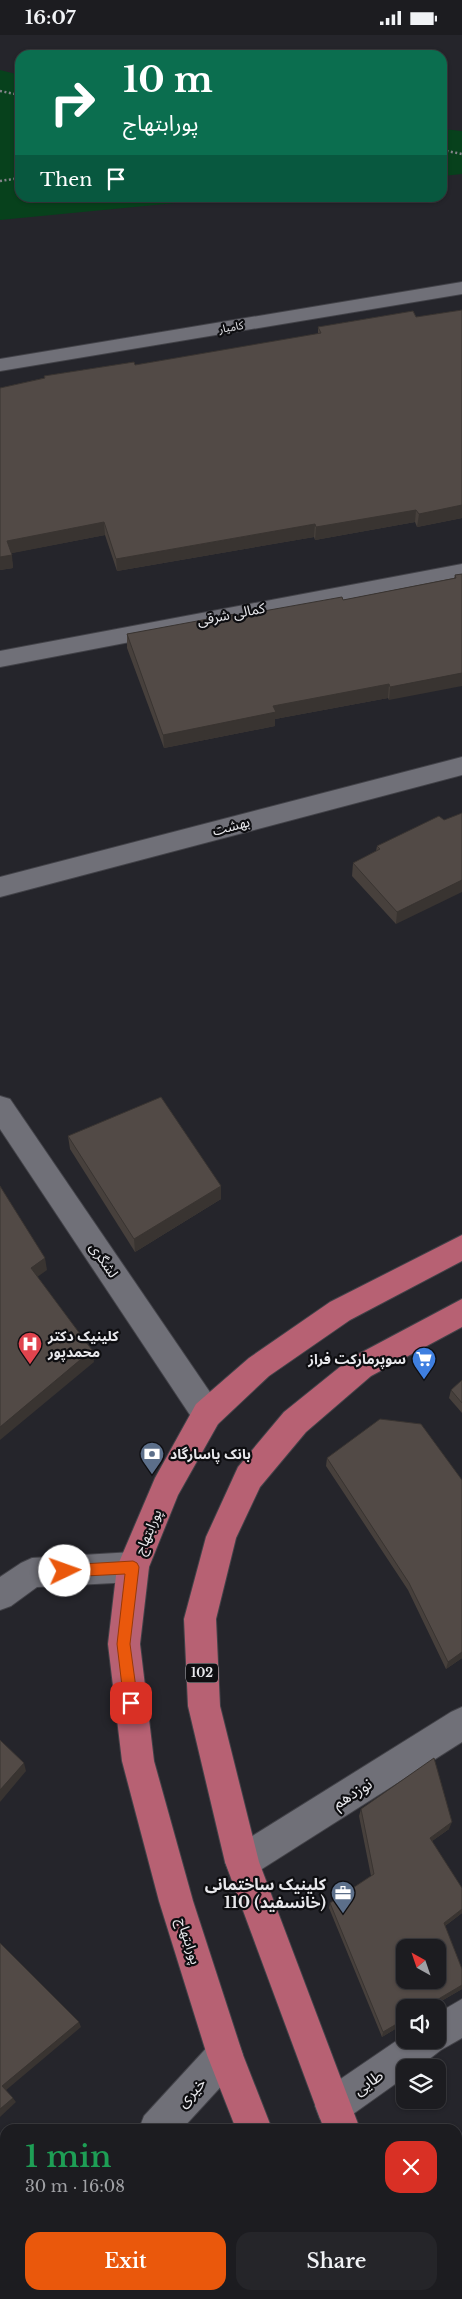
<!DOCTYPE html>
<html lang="en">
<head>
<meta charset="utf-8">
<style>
  body { margin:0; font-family:"Libre Baskerville","Noto Sans Arabic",serif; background:#252529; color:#f1f3f6; height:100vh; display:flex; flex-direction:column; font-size:19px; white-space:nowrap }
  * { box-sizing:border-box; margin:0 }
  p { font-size:16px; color:#a0a1a5 }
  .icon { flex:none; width:28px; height:28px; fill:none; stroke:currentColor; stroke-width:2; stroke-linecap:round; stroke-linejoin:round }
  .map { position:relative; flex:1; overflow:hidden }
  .panel { position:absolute; left:0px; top:2089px; width:462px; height:176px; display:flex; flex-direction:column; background:#1c1c20; border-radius:15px 15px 0 0; box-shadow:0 1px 4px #0004,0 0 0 1px #3a3a3e }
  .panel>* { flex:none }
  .banner { position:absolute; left:15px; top:15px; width:432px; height:152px; border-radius:15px; box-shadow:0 1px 4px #0004,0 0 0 1px #3a3a3e; background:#0b6e4f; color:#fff; overflow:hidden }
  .needle { width:32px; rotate:320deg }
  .controls { position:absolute; left:396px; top:1904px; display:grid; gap:10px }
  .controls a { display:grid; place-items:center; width:50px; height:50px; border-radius:10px; background:#1c1c20; box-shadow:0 1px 4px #0004,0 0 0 1px #3a3a3e; font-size:25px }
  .pin { position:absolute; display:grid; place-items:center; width:42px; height:42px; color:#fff; margin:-21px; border-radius:10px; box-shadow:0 2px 8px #0006 }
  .me { position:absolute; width:55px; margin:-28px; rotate:87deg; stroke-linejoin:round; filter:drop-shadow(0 0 4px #0008) }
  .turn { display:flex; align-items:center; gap:18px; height:105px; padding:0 25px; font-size:22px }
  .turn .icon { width:65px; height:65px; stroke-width:2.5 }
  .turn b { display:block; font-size:35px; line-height:42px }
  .then { display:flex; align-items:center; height:48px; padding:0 25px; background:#0003; gap:10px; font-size:19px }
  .round { display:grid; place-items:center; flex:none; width:52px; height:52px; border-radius:15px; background:#252529 }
  .overview { display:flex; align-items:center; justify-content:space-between; height:85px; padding:0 25px }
  h1 { font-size:30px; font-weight:600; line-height:38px; color:#1e9e55 }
  .primary-button { display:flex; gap:10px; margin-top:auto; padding:10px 25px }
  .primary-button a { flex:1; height:58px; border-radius:15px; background:#ea580c; color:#fff; font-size:20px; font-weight:600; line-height:58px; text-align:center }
  .primary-button a+a { background:#252529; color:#f1f3f6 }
  .status { display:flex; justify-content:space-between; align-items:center; height:35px; padding:0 25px; background:#1c1c20; direction:ltr }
  .status svg { height:14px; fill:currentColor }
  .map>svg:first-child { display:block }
  .green { fill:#07411c }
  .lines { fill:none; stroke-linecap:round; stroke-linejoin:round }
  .street-casing { stroke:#424248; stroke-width:2 }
  .primary-casing { stroke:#424248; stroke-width:2 }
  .path { stroke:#848489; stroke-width:2.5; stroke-dasharray:2 2.5; stroke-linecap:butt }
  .street { fill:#707078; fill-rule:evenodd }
  .primary { fill:#b76173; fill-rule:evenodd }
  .wall { fill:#47403c }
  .shaded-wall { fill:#393431 }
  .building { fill:#524a46; stroke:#393431; fill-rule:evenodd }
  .route { fill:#ea580c; stroke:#983908 }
  .labels { text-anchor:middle; stroke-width:4.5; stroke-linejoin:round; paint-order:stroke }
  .far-street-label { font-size:11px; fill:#e8e8ec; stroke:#0e0e11 }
  .shield { fill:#0e0e11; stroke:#a7a7aa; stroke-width:1 }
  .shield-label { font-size:12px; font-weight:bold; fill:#e8e8ec }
  .street-label { font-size:14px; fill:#e8e8ec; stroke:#0e0e11 }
  .poi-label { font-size:14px; font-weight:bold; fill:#e8e8ec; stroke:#0e0e11; text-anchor:start }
  .near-street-label { font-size:16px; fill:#e8e8ec; stroke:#0e0e11 }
  .near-poi-label { font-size:16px; font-weight:bold; fill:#e8e8ec; stroke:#0e0e11; text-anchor:end }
</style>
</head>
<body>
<div class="status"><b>16:07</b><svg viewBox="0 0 49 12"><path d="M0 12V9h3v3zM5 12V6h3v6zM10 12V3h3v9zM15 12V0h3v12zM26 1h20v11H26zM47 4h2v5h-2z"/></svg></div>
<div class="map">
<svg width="462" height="2264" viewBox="0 0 462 2264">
  <rect width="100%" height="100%" fill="#25252b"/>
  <g class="green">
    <path d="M0 35 20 40V162L227 163 0 185Z"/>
    <path d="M443 94 462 96V139L443 141Z"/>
  </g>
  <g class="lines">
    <defs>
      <g id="street">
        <path d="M462 247V259L0 336V324Z"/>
        <path d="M462 529V543L0 632V616Z"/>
        <path d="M462 722V740L0 862V842Z"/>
        <path d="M0 1061 10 1064 218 1369 222 1379 218 1389 207 1392 196 1389 0 1094Z"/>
        <path d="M133 1517 144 1522 149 1532 144 1542 133 1547 37 1552 11 1571 0 1575V1542L21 1528 32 1523Z"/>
        <path d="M462 1672V1707L254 1839 242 1844 230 1839 225 1827 230 1815 451 1677Z"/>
        <path d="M462 1964V2003L441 2015 419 2032H405V2042L346 2084 333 2089 320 2084 315 2071 320 2058 405 2000V2005H438V1978Z"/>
        <path d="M225 2002 238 2007 243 2020 238 2033 182 2094H139L144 2081 212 2007Z"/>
        <path d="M462 2130V2168L458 2169V2132Z"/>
        <path d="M5 2238V2260H23L21 2264H0V2240Z"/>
      </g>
      <g id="primary">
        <path d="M462 1200V1226L350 1285 269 1341 218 1389 178 1460 149 1532 140 1609 154 1726 193 1866 243 2020 272 2094H236L207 2020 159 1866 122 1726 108 1609 117 1532 155 1443 196 1369 249 1323 330 1267Z"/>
        <path d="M462 1264V1292L371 1341 306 1397 260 1452 236 1503 216 1584 220 1671 259 1827 360 2094H324L225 1827 188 1671 184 1584 206 1502 238 1432 284 1377 351 1323Z"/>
        <path d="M298 2260H336L338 2264H300Z"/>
        <path d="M390 2260H428L430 2264H392Z"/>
      </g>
    </defs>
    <use href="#street" class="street-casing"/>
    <use href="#primary" class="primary-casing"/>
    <g class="path">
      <path d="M0 56 20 60"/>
      <path d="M442 115 462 119"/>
      <path d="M0 146 20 143"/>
    </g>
    <use href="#street" class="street"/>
    <use href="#primary" class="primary"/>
  </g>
  <g class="wall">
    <path d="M462 275V483L417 492 415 487 315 505 314 502 117 536 105 500 11 518 13 533 0 535V353L44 343V341L134 327 135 330 318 299V292L413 276 416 282Z"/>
    <path d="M462 539 389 665 388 663 275 684V691L164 713 127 613V599L236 581 343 565 454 543 455 540Z"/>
    <path d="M444 785 396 889 352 841 353 828 376 816 377 811Z"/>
    <path d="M68 1101 221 1151V1164L135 1217 70 1114Z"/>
    <path d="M462 1345V1378L449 1363 451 1355Z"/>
    <path d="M327 1423 462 1623 446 1634 408 1555 326 1431Z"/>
    <path d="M361 1774 449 1794 432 1806 462 1878 445 1891 462 1934V1954L431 1972H405V1988L382 2002 329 1873 330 1868 371 1841 359 1781Z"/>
  </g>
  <g class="shaded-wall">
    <path d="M462 470V483L417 492 419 479Z"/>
    <path d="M416 475 415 487 315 505 316 492Z"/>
    <path d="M104 487 105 500 8 519 7 506Z"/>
    <path d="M315 489 314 502 117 536 116 524Z"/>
    <path d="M12 520 13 533 0 535V522Z"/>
    <path d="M462 638V651L389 665 390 652Z"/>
    <path d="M389 649 388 663 275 684V691L164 713 163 700 273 671Z"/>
    <path d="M462 845V857L396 889 397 877Z"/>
    <path d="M221 1151V1164L135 1217 134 1204Z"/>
    <path d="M45 1223 47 1235 33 1245 31 1233Z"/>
    <path d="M92 1315 94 1327 0 1405V1392Z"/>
    <path d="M462 1617V1623L446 1634 448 1627Z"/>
    <path d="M24 1728 26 1736 0 1767V1755Z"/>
    <path d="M452 1787 449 1794 428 1809 430 1803Z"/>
    <path d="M462 1874V1878L442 1893 444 1888Z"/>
    <path d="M462 1950V1954L431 1972H425Z"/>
    <path d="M405 1984V1988L382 2002 383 1997Z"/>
    <path d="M79 1987 81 1992 5 2056 2 2051Z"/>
    <path d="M13 2063 16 2067 0 2082V2074Z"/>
  </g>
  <g class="building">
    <path d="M462 275V470L419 479 416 475 316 492 315 489 116 524 104 487 7 506 12 520 0 522V353L45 343 44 341 134 327 135 330 321 298 318 292 413 276 416 282Z"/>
    <path d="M462 539V638L390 652 389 649 273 671 276 677 163 700 127 599 235 579 236 581 342 562 343 565 456 543 455 540Z"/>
    <path d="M462 778V845L397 877 353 828 380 814 377 811 439 781 444 785Z"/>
    <path d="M161 1062 221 1151 134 1204 68 1101Z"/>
    <path d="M0 1151 45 1223 31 1233 92 1315 0 1392Z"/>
    <path d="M462 1345V1368L451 1355Z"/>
    <path d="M380 1384 421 1389 462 1445V1617L448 1627 409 1548 327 1423Z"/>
    <path d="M0 1705 24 1728 0 1755Z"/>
    <path d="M434 1723 452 1787 430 1803 462 1853V1874L444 1888 462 1934V1950L425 1972H405V1984L383 1997 330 1868 374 1839 361 1774ZM405 1912H438V1945H405Z"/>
    <path d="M0 1908 79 1987 2 2051 13 2063 0 2074Z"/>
  </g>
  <path class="route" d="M133 1526 137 1528 139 1532 130 1609 138 1668 136 1672 131 1674 126 1672 124 1668 117 1609 125 1539 65 1542 61 1540 59 1536 61 1532 65 1530Z"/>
  <defs>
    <symbol id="hospital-pin" viewBox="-11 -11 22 30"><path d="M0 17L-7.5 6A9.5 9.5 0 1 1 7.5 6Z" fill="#e0444e" stroke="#0e0e11"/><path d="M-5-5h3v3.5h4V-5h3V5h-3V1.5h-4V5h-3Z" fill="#fff"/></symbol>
    <symbol id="supermarket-pin" viewBox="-11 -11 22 30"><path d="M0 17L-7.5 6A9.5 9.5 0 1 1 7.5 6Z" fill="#3f7fe0" stroke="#0e0e11"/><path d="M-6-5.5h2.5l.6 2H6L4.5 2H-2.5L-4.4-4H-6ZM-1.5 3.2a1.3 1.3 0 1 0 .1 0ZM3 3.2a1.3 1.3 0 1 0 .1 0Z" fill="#fff"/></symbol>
    <symbol id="bank-pin" viewBox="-11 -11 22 30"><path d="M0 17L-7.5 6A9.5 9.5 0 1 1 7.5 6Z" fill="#5c6f8a" stroke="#0e0e11"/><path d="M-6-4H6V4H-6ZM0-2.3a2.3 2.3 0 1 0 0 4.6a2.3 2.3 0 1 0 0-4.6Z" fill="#fff"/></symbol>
    <symbol id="office-pin" viewBox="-11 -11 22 30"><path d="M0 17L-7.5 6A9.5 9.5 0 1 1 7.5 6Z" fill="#5c6f8a" stroke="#0e0e11"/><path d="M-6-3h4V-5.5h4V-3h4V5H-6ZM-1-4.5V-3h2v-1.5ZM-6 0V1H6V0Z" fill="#fff"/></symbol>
  </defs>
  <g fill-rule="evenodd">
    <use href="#hospital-pin" x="16" y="1295" width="28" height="38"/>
    <use href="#supermarket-pin" x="410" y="1310" width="28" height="38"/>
    <use href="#bank-pin" x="138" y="1405" width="28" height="38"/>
    <use href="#office-pin" x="329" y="1844" width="28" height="38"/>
  </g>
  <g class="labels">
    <g class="far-street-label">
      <text transform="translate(231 292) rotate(-10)" y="4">کامیار</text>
    </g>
    <rect class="shield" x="186" y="1628.5" width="32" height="19" rx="4"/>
    <g class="shield-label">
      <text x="202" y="1642">102</text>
    </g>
    <g class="street-label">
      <text transform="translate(231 579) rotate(-11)" y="5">کمالی شرقی</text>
      <text transform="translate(231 791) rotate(-15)" y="5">بهشت</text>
      <text transform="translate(104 1225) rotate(56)" y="5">لشگری</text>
      <text transform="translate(148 1497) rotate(-67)" y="5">پورابتهاج</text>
      <text transform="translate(189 1906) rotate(72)" y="5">پورابتهاج</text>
    </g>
    <g class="poi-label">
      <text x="48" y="1306">کلینیک دکتر<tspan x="48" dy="16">محمدپور</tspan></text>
      <text x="406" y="1329" text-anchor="end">سوپرمارکت فراز</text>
      <text x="170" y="1424">بانک پاسارگاد</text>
    </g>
    <g class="near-street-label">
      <text transform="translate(352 1758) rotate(-32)" y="6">نوزدهم</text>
      <text transform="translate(368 2047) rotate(-35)" y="6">طایی</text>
      <text transform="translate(191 2057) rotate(-47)" y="6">خیری</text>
    </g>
    <g class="near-poi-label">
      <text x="326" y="1855">کلینیک ساختمانی<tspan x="326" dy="18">110 (خانسفید)</tspan></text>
    </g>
  </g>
</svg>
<div class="controls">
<a><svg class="needle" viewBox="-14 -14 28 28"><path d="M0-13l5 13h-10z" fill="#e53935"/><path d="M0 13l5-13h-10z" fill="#a0a1a5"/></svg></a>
<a><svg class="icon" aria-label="sound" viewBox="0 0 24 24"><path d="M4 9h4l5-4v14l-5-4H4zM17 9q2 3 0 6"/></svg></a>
<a><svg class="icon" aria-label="layers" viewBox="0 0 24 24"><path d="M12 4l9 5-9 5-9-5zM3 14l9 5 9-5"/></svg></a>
</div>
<div class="pin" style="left:131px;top:1668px;background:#d93025"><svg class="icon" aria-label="arrive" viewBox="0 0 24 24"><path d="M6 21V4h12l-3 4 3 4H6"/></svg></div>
<svg class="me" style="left:65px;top:1536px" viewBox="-20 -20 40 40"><circle r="19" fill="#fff"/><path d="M0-13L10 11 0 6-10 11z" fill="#ea580c"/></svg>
<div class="banner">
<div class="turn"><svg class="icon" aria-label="right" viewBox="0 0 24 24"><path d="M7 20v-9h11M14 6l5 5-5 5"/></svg><div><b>10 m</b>پورابتهاج</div></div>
<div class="then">Then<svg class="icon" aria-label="arrive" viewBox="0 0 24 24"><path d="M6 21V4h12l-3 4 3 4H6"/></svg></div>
</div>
<section class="panel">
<div class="overview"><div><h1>1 min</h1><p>30 m · 16:08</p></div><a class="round" style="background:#d93025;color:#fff"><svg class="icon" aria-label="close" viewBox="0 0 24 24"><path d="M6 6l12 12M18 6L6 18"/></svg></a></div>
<div class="primary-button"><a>Exit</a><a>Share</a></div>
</section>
</div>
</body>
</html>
